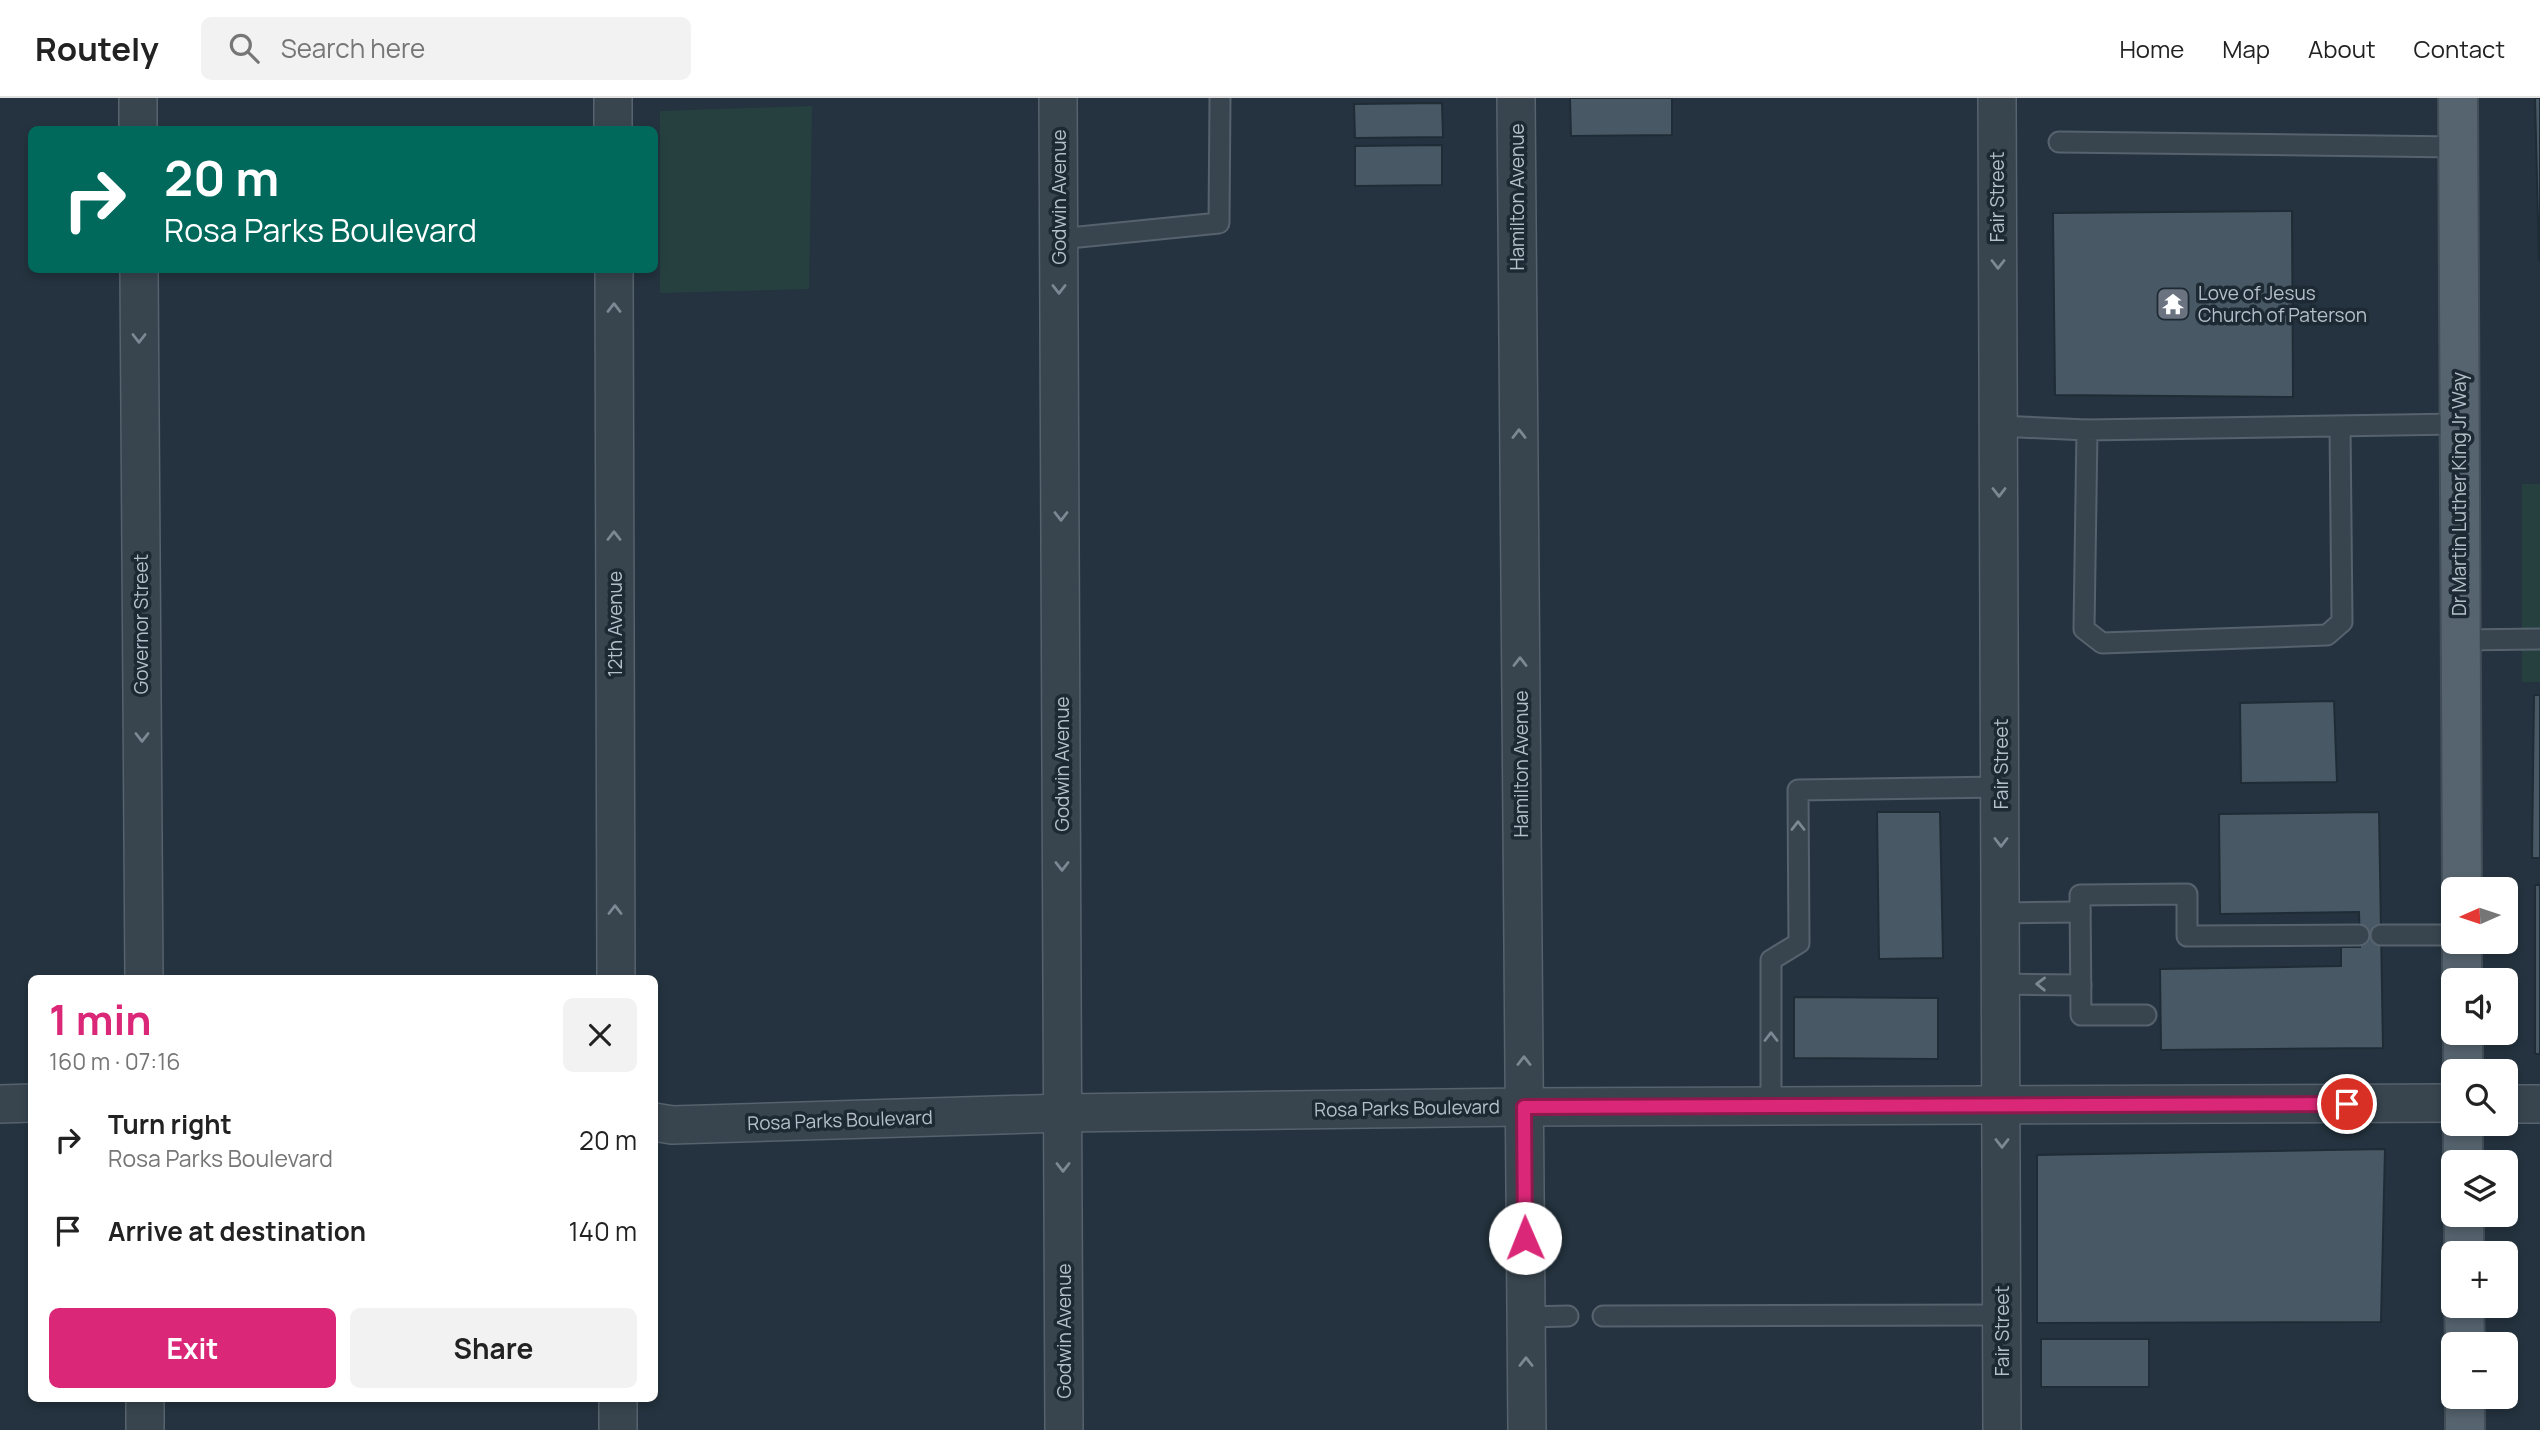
<!DOCTYPE html>
<html lang="en">
<head>
<meta charset="utf-8">
<style>
  body { margin:0; font-family:Manrope,sans-serif; background:#f2f2f2; color:#222; height:100vh; display:flex; flex-direction:column; font-size:26px; white-space:nowrap }
  * { box-sizing:border-box; margin:0 }
  p { font-size:23px; color:#767676 }
  .icon { flex:none; width:38px; height:38px; fill:none; stroke:currentColor; stroke-width:2; stroke-linecap:round; stroke-linejoin:round }
  .map { position:relative; flex:1; overflow:hidden }
  .details { position:absolute; left:28px; top:877px; width:630px; height:427px; display:flex; flex-direction:column; background:#fff; border-radius:10px; box-shadow:0 4px 10px #0003 }
  .details>* { flex:none }
  .banner { position:absolute; left:28px; top:28px; width:630px; height:147px; border-radius:10px; box-shadow:0 4px 10px #0003; background:#00695c; color:#fff; overflow:hidden }
  .needle { width:46px; rotate:267deg }
  .tools { position:absolute; left:2441px; top:779px; display:grid; gap:14px }
  .tools a { display:grid; place-items:center; width:77px; height:77px; border-radius:10px; background:#fff; box-shadow:0 4px 10px #0003; font-size:35px }
  .pin { position:absolute; display:grid; place-items:center; width:60px; height:60px; color:#fff; margin:-30px; border:4px solid #fff; border-radius:50%; box-shadow:0 2px 7px #0007 }
  .me { position:absolute; width:77px; margin:-38px; rotate:359deg; stroke-linejoin:round; filter:drop-shadow(0 0 5px #0008) }
  .turn { display:flex; align-items:center; gap:24px; height:147px; padding:0 21px; font-size:32px }
  .turn .icon { width:91px; height:91px; stroke-width:2.5 }
  .turn b { display:block; font-size:49px; line-height:60px }
  .round { display:grid; place-items:center; flex:none; width:74px; height:74px; border-radius:10px; background:#f2f2f2 }
  .head { display:flex; align-items:center; justify-content:space-between; height:119px; padding:0 21px }
  h1 { font-size:42px; font-weight:700; line-height:52px; color:#db2777 }
  .primary-button { display:flex; gap:14px; margin-top:auto; padding:14px 21px }
  .primary-button a { flex:1; height:80px; border-radius:10px; background:#db2777; color:#fff; font-size:28px; font-weight:700; line-height:80px; text-align:center }
  .primary-button a+a { background:#f2f2f2; color:#222 }
  ul { padding:0; list-style:none }
  li { display:flex; align-items:center; gap:21px; height:91px; padding:0 21px }
  li div { flex:1 }
  li b { display:block; font-size:26px }
  li em { font-style:normal }
  header { display:flex; align-items:center; gap:42px; box-sizing:border-box; height:98px; padding:0 35px; background:#fff; border-bottom:2px solid #e0e0e0 }
  header strong { font-size:33px }
  nav { display:flex; gap:38px; margin-inline-start:auto; font-size:24px }
  .search { width:490px; height:63px; background:#f2f2f2; display:flex; align-items:center; gap:18px; box-sizing:border-box; padding:0 24px; border-radius:10px; color:#767676; font-size:26px }
  .map>svg:first-child { display:block }
  .green { fill:#264040 }
  .building { fill:#485965; stroke:#1f2c36; stroke-width:2 }
  .lines { fill:none; stroke-linecap:round; stroke-linejoin:round }
  .service-casing { stroke:#56626d; stroke-width:23 }
  .minor-casing { stroke:#56626d; stroke-width:40 }
  .primary-casing { stroke:#424e58; stroke-width:42 }
  .service { stroke:#38454f; stroke-width:19 }
  .minor { stroke:#38454f; stroke-width:37 }
  .primary { stroke:#56646f; stroke-width:38 }
  .oneway { stroke:#7d8893 }
  .route-casing { stroke:#8e194d; stroke-width:18 }
  .route { stroke:#db2777; stroke-width:12 }
  .labels { text-anchor:middle; stroke-width:7; stroke-linejoin:round; paint-order:stroke }
  .street-label { font-size:19px; fill:#b5bfca; stroke:#1d2a34 }
  .poi-label { font-size:19px; fill:#b5bfca; stroke:#1d2a34; text-anchor:start }
</style>
</head>
<body>
<header>
<strong>Routely</strong>
<div class="search"><svg class="icon" aria-label="search" viewBox="0 0 24 24"><circle cx="10" cy="10" r="6"/><path d="M15 15l6 6"/></svg>Search here</div>
<nav><a>Home</a><a>Map</a><a>About</a><a>Contact</a></nav>
</header>
<div class="map">
<svg width="2540" height="1332" viewBox="0 0 2540 1332">
  <rect width="100%" height="100%" fill="#24333f"/>
  <g class="green">
    <path d="M812 8 809 191 660 195V13Z"/>
    <rect x="2522" y="386" width="18" height="198"/>
  </g>
  <g class="building">
    <path d="M1570 0H1672V37L1571 38Z"/>
    <path d="M2535 0H2540V162H2539Z"/>
    <path d="M1442 5 1443 39 1355 40 1354 6Z"/>
    <path d="M1442 47V87L1355 88V48Z"/>
    <path d="M2292 113 2293 299 2055 297 2053 115Z"/>
    <path d="M2534 597H2540V760H2532Z"/>
    <path d="M2334 603 2337 684 2241 685 2240 605Z"/>
    <path d="M1877 714H1940L1943 860 1879 861Z"/>
    <path d="M2379 714 2383 950 2161 952 2160 871 2341 868V849H2360L2359 814 2220 816 2219 716Z"/>
    <rect x="2535" y="787" width="5" height="169"/>
    <path d="M1794 899 1938 900V961L1794 960Z"/>
    <path d="M2385 1051 2381 1224 2037 1225V1057Z"/>
    <rect x="2041" y="1241" width="108" height="48"/>
  </g>
  <g class="lines">
    <defs>
      <g id="service">
        <path d="M2059 44 2458 49"/>
        <path d="M1059 141 1219 125 1220 0"/>
        <path d="M1998 328 2087 332"/>
        <path d="M2340 328 2342 524 2327 537 2102 545 2084 531 2087 332 2458 326"/>
        <path d="M2460 542 2540 541"/>
        <path d="M2002 815 2080 814"/>
        <path d="M2381 837H2454"/>
        <path d="M2002 886 2081 887"/>
        <path d="M2146 917H2081L2080 797 2187 796V838L2359 837"/>
        <path d="M1771 1008V862L1799 845 1798 692 2001 689"/>
        <path d="M1603 1218 2002 1217"/>
        <path d="M1526 1219 1568 1218"/>
      </g>
      <g id="minor">
        <path d="M138 0V32"/>
        <path d="M613 0V32"/>
        <path d="M1058 0 1064 1332"/>
        <path d="M1516 0 1527 1332"/>
        <path d="M1997 0 2002 1332"/>
        <path d="M139 172 144 880"/>
        <path d="M614 172 616 880"/>
        <path d="M0 1006 32 1005"/>
        <path d="M2506 1006H2540"/>
        <path d="M654 1024 672 1027 1063 1015 1524 1009 2454 1005"/>
        <path d="M145 1300V1332"/>
        <path d="M618 1300V1332"/>
      </g>
      <g id="primary">
        <path d="M2458 0 2462 791"/>
        <path d="M2462 844V882"/>
        <path d="M2463 934V973"/>
        <path d="M2463 1026V1064"/>
        <path d="M2464 1116V1155"/>
        <path d="M2464 1208 2465 1246"/>
        <path d="M2465 1298V1332"/>
      </g>
    </defs>
    <use href="#service" class="service-casing"/>
    <use href="#minor" class="minor-casing"/>
    <use href="#primary" class="primary-casing"/>
    <use href="#service" class="service"/>
    <use href="#minor" class="minor"/>
    <use href="#primary" class="primary"/>
  </g>
  <defs><path id="oneway-chevron" d="M-2-3.5L2.5 0L-2 3.5" fill="none" stroke-width="1.6" stroke-linecap="round" stroke-linejoin="round" transform="scale(1.75)"/></defs>
  <g class="oneway">
    <use href="#oneway-chevron" transform="translate(1998 166) rotate(90)"/>
    <use href="#oneway-chevron" transform="translate(1059 191) rotate(90)"/>
    <use href="#oneway-chevron" transform="translate(614 210) rotate(-90)"/>
    <use href="#oneway-chevron" transform="translate(139 240) rotate(90)"/>
    <use href="#oneway-chevron" transform="translate(1519 336) rotate(-90)"/>
    <use href="#oneway-chevron" transform="translate(1999 394) rotate(90)"/>
    <use href="#oneway-chevron" transform="translate(1061 418) rotate(90)"/>
    <use href="#oneway-chevron" transform="translate(614 438) rotate(-90)"/>
    <use href="#oneway-chevron" transform="translate(1520 564) rotate(-90)"/>
    <use href="#oneway-chevron" transform="translate(142 639) rotate(90)"/>
    <use href="#oneway-chevron" transform="translate(1798 728) rotate(-90)"/>
    <use href="#oneway-chevron" transform="translate(2001 744) rotate(90)"/>
    <use href="#oneway-chevron" transform="translate(1062 768) rotate(90)"/>
    <use href="#oneway-chevron" transform="translate(615 812) rotate(-90)"/>
    <use href="#oneway-chevron" transform="translate(2041 886) rotate(-179)"/>
    <use href="#oneway-chevron" transform="translate(1771 939) rotate(-90)"/>
    <use href="#oneway-chevron" transform="translate(1524 963) rotate(-90)"/>
    <use href="#oneway-chevron" transform="translate(2002 1045) rotate(90)"/>
    <use href="#oneway-chevron" transform="translate(1063 1069) rotate(90)"/>
    <use href="#oneway-chevron" transform="translate(1526 1264) rotate(-90)"/>
  </g>
  <g class="lines">
    <defs>
      <path id="route" d="M1525 1140 1524 1009 2347 1006"/>
    </defs>
    <use href="#route" class="route-casing"/>
    <use href="#route" class="route"/>
  </g>
  <defs>
    <symbol id="temple-square" viewBox="-11 -11 22 22"><rect x="-9" y="-9" width="18" height="18" rx="4" fill="#6b7280" stroke="#1d2a34"/><path d="M0-6L5-2H3V0L6.5 2.5H4V6H1.5V3h-3V6H-4V2.5H-6.5L-3 0V-2H-5Z" fill="#fff"/></symbol>
  </defs>
  <g fill-rule="evenodd">
    <use href="#temple-square" x="2154" y="187" width="38" height="38"/>
  </g>
  <g class="labels">
    <g class="street-label">
      <text transform="translate(1059 99) rotate(-90)" y="7">Godwin Avenue</text>
      <text transform="translate(1517 99) rotate(-90)" y="7">Hamilton Avenue</text>
      <text transform="translate(1997 99) rotate(-90)" y="7">Fair Street</text>
      <text transform="translate(2459 396) rotate(-90)" y="7">Dr Martin Luther King Jr Way</text>
      <text transform="translate(141 526) rotate(-90)" y="7">Governor Street</text>
      <text transform="translate(615 526) rotate(-90)" y="7">12th Avenue</text>
      <text transform="translate(1062 666) rotate(-90)" y="7">Godwin Avenue</text>
      <text transform="translate(1521 666) rotate(-90)" y="7">Hamilton Avenue</text>
      <text transform="translate(2001 666) rotate(-90)" y="7">Fair Street</text>
      <text transform="translate(1407 1010) rotate(-1)" y="7">Rosa Parks Boulevard</text>
      <text transform="translate(840 1022) rotate(-2)" y="7">Rosa Parks Boulevard</text>
      <text transform="translate(1064 1233) rotate(-90)" y="7">Godwin Avenue</text>
      <text transform="translate(2002 1233) rotate(-90)" y="7">Fair Street</text>
    </g>
    <g class="poi-label">
      <text x="2198" y="202">Love of Jesus<tspan x="2198" dy="22">Church of Paterson</tspan></text>
    </g>
  </g>
</svg>
<div class="tools">
<a><svg class="needle" viewBox="-14 -14 28 28"><path d="M0-13l5 13h-10z" fill="#e53935"/><path d="M0 13l5-13h-10z" fill="#767676"/></svg></a>
<a><svg class="icon" aria-label="sound" viewBox="0 0 24 24"><path d="M4 9h4l5-4v14l-5-4H4zM17 9q2 3 0 6"/></svg></a>
<a><svg class="icon" aria-label="search" viewBox="0 0 24 24"><circle cx="10" cy="10" r="6"/><path d="M15 15l6 6"/></svg></a>
<a><svg class="icon" aria-label="layers" viewBox="0 0 24 24"><path d="M12 4l9 5-9 5-9-5zM3 14l9 5 9-5"/></svg></a>
<a>+</a>
<a>−</a>
</div>
<div class="pin" style="left:2347px;top:1006px;background:#d93025"><svg class="icon" aria-label="arrive" viewBox="0 0 24 24"><path d="M6 21V4h12l-3 4 3 4H6"/></svg></div>
<svg class="me" style="left:1525px;top:1140px" viewBox="-20 -20 40 40"><circle r="19" fill="#fff"/><path d="M0-13L10 11 0 6-10 11z" fill="#db2777"/></svg>
<div class="banner">
<div class="turn"><svg class="icon" aria-label="right" viewBox="0 0 24 24"><path d="M7 20v-9h11M14 6l5 5-5 5"/></svg><div><b>20 m</b>Rosa Parks Boulevard</div></div>
</div>
<section class="details">
<div class="head"><div><h1>1 min</h1><p>160 m · 07:16</p></div><a class="round"><svg class="icon" aria-label="close" viewBox="0 0 24 24"><path d="M6 6l12 12M18 6L6 18"/></svg></a></div>
<ul>
<li><svg class="icon" aria-label="right" viewBox="0 0 24 24"><path d="M7 20v-9h11M14 6l5 5-5 5"/></svg><div><b>Turn right</b><p>Rosa Parks Boulevard</p></div><em>20 m</em></li>
<li><svg class="icon" aria-label="arrive" viewBox="0 0 24 24"><path d="M6 21V4h12l-3 4 3 4H6"/></svg><div><b>Arrive at destination</b></div><em>140 m</em></li>
</ul>
<div class="primary-button"><a>Exit</a><a>Share</a></div>
</section>
</div>
</body>
</html>
